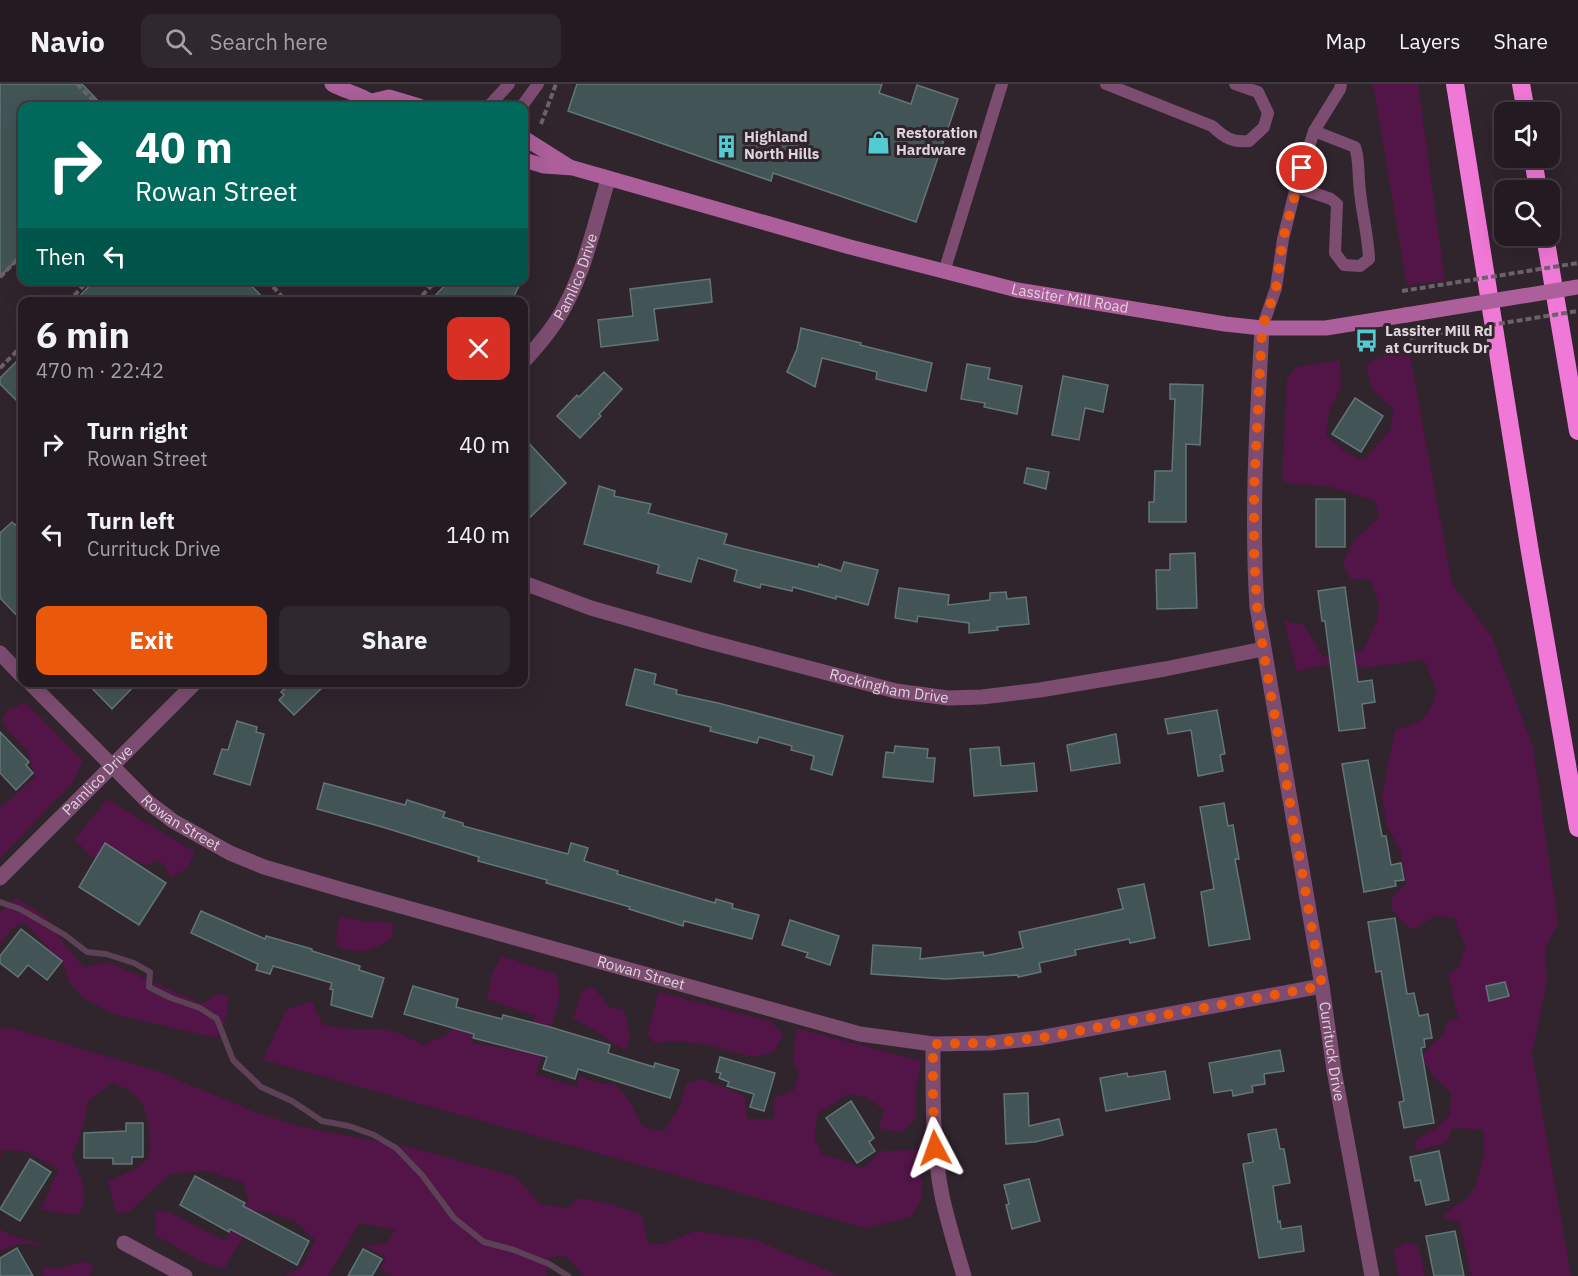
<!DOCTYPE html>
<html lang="en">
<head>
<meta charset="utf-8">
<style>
  body { margin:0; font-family:"IBM Plex Sans",sans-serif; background:#30282f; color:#f1f3f6; height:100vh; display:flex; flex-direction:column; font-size:22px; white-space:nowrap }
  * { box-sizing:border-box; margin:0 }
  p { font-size:20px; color:#a3a1a5 }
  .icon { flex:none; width:33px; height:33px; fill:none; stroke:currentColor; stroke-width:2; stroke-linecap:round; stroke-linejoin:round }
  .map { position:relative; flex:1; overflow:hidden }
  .side { position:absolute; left:18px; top:213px; width:510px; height:390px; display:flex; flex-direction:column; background:#241b22; border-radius:12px; box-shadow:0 6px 24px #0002,0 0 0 2px #413940 }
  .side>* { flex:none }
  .guide { position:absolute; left:18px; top:18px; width:510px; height:183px; border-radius:12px; box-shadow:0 6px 24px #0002,0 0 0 2px #413940; background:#00695c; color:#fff; overflow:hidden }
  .tools { position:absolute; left:1494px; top:18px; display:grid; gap:12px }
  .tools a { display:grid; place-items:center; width:66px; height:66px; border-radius:12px; background:#241b22; box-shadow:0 6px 24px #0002,0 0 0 2px #413940; font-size:30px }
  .pin { position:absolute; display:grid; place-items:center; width:51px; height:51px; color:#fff; margin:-26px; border:3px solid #fff; border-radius:50%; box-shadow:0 2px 6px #0007 }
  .me { position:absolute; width:66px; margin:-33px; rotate:356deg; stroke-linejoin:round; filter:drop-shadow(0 0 4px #0008) }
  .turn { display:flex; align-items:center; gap:21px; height:126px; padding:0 18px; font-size:27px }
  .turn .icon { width:78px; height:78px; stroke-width:2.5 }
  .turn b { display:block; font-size:42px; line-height:51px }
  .then { display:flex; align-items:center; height:57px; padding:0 18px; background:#0003; gap:12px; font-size:22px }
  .round { display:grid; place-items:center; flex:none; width:63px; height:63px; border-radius:12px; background:#30282f }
  .head { display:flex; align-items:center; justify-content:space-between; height:102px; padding:0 18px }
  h1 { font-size:36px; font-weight:800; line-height:45px }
  .cta { display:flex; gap:12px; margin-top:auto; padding:12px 18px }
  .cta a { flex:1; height:69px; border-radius:12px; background:#ea580c; color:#fff; font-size:24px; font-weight:800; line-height:69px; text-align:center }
  .cta a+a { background:#30282f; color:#f1f3f6 }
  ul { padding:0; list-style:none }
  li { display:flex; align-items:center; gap:18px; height:90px; padding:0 18px }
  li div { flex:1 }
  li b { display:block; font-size:22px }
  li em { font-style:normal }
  header { display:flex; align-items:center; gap:36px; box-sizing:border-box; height:84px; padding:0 30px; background:#241b22; border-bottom:2px solid #413940 }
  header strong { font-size:28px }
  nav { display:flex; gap:33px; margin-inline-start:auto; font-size:21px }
  .search { width:420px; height:54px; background:#30282f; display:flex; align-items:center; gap:15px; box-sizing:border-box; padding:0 21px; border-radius:12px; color:#a3a1a5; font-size:22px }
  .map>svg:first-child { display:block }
  .green { fill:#531447 }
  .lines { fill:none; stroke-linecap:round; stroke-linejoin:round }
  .stream { stroke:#5c4157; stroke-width:6 }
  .building { fill:#425455; stroke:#637677; stroke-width:1.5 }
  .path { stroke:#6c626a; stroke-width:4; stroke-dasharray:6 3; stroke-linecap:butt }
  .service { stroke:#7d4c71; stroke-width:12 }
  .minor { stroke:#7d4c71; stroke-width:15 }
  .secondary { stroke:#ac5f9a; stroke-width:15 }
  .motorway { stroke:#f078d6; stroke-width:18 }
  .path-bridge { stroke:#6c626a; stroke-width:4; stroke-dasharray:6 3; stroke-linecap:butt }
  .secondary-bridge { stroke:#ac5f9a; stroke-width:15 }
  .route { stroke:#ea580c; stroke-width:10; stroke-dasharray:0 18 }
  .labels { text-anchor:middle; stroke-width:6; stroke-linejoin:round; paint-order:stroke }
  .poi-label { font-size:15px; font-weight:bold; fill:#ddd5db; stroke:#30242d; text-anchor:start }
  .street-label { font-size:15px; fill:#ddd5db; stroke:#30242d }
</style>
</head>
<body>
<header>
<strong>Navio</strong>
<div class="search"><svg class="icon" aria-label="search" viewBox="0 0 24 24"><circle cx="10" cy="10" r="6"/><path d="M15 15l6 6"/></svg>Search here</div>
<nav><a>Map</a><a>Layers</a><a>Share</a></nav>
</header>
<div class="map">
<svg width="1578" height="1192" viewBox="0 0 1578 1192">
  <rect width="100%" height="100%" fill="#30242d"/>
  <g class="green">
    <path d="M1373 0H1418L1445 197 1407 201Z"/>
    <path d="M1409 266 1452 499 1492 553 1533 663 1558 839 1545 866 1547 896 1532 970 1571 1192H1471L1460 1139 1442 1133 1454 1122 1467 1115 1476 1101 1484 1069 1483 1046 1453 1044 1446 1059 1416 1067 1415 1056 1434 1046 1450 1031 1451 1009 1436 995 1421 974 1430 962 1443 952 1447 937 1458 934 1448 889 1460 882 1465 862 1454 834 1435 832 1413 846 1401 837 1391 824 1393 812 1407 799 1400 766 1387 743 1382 711 1395 646C1421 639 1429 634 1437 608L1424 576 1364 584 1323 581 1297 588 1284 537 1304 541 1323 573 1363 566 1377 536 1379 519 1370 496 1350 495 1343 480 1353 457 1379 434 1375 417 1327 402 1293 400 1282 397 1287 294 1296 283 1340 276 1341 303 1329 328 1326 351 1345 368 1364 376 1391 344 1393 324C1376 312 1367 300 1367 279L1394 267Z"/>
    <path d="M25 618 83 677 72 700 0 774V724L35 693 27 666 9 648 2 635 7 626Z"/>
    <path d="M107 715 195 768 187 784 171 794 164 781 158 776 147 782 127 772 106 781 88 770 75 755Z"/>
    <path d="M16 814 46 833 67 864 84 883 108 878 202 920 217 910 228 911 227 931 217 954 116 931 84 915 70 899 64 882 26 839 12 844 0 860V828Z"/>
    <path d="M340 832 364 837 393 839 392 854C369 869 364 870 337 863L336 852Z"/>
    <path d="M502 872 557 891 560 914 536 990 577 1003 579 992 601 1000 614 999 629 1016 643 1043 664 1047 680 1022 686 1000 702 995 744 1011 748 1035H774V1014L794 1006 799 990 793 978 796 944 922 977 916 1003V1033L902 1049 879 1044 884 1026 866 1013 848 1010 817 1030 815 1055 822 1070 845 1077 862 1085 881 1067 918 1066 923 1112 911 1133 865 1144 263 976 286 926 312 917 323 941 351 945H380L399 949 423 961 447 951 460 938 472 931V959L524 968 535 932 487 915 492 890Z"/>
    <path d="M593 903 611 924 624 925 630 952 626 967C607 957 593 943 573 935L582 907Z"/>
    <path d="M658 908 771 937 783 951 774 968 753 973 703 960 674 957 655 959 647 952Z"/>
    <path d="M9 943 160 988 255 1028 302 1043 413 1064 515 1092 540 1120 568 1124 578 1114 611 1120 642 1131 648 1159 664 1160 695 1147 756 1156 840 1192H584L566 1172 550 1173 546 1192H393L380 1184 386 1173 365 1162 387 1159 395 1146 360 1139 328 1192H284L303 1182 315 1156 295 1137 260 1126 224 1185 202 1178 155 1151 156 1127 169 1128 225 1157 249 1116 244 1099 207 1087 170 1090 129 1128 116 1129 108 1097 135 1085 150 1073C150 1053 151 1024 133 1010 128 1005 119 1002 112 999L88 1017 84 1040 72 1073C80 1092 91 1112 78 1131L41 1126 58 1085 25 1067 3 1066 0 1073V946Z"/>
    <path d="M0 1145 10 1151 46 1161 19 1160 0 1167Z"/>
    <path d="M1407 1159 1418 1161 1425 1192H1399L1393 1166Z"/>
    <path d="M83 1177 95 1182 89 1192H45L41 1184 63 1183Z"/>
  </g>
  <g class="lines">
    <path class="stream" d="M0 818 20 825 65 851 87 868 106 870 134 879 150 888 149 903 171 914 200 924 217 935 233 976 261 1003 292 1017 322 1037 349 1042 374 1051 396 1064 422 1091 454 1134 484 1158 514 1166 549 1180 568 1192"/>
  </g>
  <g class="building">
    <path d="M0 0H82L103 22H22V171L0 193Z"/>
    <path d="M577 0H882L879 9 911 20 917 1 958 15 916 138 773 89 771 97 568 27Z"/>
    <path d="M710 195 712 218 654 225 658 256 601 263 598 236 633 232 630 205Z"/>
    <path d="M95 196H246L267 218H74Z"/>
    <path d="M450 196H522L511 218H429Z"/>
    <path d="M801 244 861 259 860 261 932 279 926 307 876 295 877 288 822 274 815 303 787 288 797 265Z"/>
    <path d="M22 272V322L0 300V294Z"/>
    <path d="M967 280 990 284 988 295 1022 302 1017 330 984 323 985 319 961 315Z"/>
    <path d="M604 288 622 305 599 330 601 332 580 354 557 332 577 311 579 313Z"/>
    <path d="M1063 292 1108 301 1103 328 1085 324 1079 356 1052 351Z"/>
    <path d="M1170 300 1203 301 1200 361 1186 360V438H1149V418H1154L1155 387H1172L1175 315H1170Z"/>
    <path d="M1355 314 1383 332 1361 368 1332 350Z"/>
    <path d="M524 354 566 399 524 439Z"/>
    <path d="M1027 384 1049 388 1046 405 1024 399Z"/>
    <path d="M599 402 615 407 614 412 651 420 648 429 727 450 724 460 818 483 819 480 841 487 844 478 878 486 868 521 836 512V515L793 503 792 507 761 500 760 504 734 497 737 486 698 474 691 498 657 489 659 481 584 460Z"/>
    <rect x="1316" y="415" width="29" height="48"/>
    <path d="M22 434V537L0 514V449L12 438 15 441Z"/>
    <path d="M1195 469 1197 524 1157 525 1156 486H1170V470Z"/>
    <path d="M1345 503 1358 598 1372 596 1375 618 1362 620 1365 644 1339 647 1325 537H1322L1318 507Z"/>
    <path d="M899 504 949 511 948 521 990 516V509L1006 508 1007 515 1026 513 1029 540 997 543 998 546 969 549V539L918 532 917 538 895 534Z"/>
    <path d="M635 585 656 590 654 600 677 606 676 610 718 619 843 652 832 691 811 685 814 672 791 666 792 662 759 653 757 659 710 647 711 643 626 621Z"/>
    <path d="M86 598H138L112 625Z"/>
    <path d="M291 598H328L294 631 279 616 284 611 281 608Z"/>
    <path d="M1217 626 1225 670 1220 671 1223 687 1198 692 1191 646 1168 650 1165 635Z"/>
    <path d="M237 637 257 643 256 648 264 650 250 701 214 690 222 665 228 666Z"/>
    <path d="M0 648 29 678 26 681 33 689 16 706 0 689Z"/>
    <path d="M1116 650 1120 679 1071 687 1067 661Z"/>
    <path d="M895 662 928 665 927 674H935L933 698 883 693 886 668 894 669Z"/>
    <path d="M999 663 1001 682 1034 679 1037 707 974 712 970 665Z"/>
    <path d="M1368 676 1382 752H1386L1391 781 1401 779 1404 796 1395 797 1396 802 1364 808 1342 680Z"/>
    <path d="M324 699 405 721 407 716 445 728 443 733 463 739V742L568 770 571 759 588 764 584 777 618 787 617 790 715 819 716 815 733 820 732 824 759 831 752 855 684 837 683 842 629 825 630 823 546 799 547 796 478 777 479 773 379 742 317 725Z"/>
    <path d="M1224 719 1228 742 1233 741 1239 775H1235L1250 855 1209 862 1201 808 1214 805 1200 723Z"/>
    <path d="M105 759 166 799 139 841 79 803Z"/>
    <path d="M1144 800 1155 854 1130 859 1129 855 1075 866 1076 871 1039 879 1041 888 1018 893V891L946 895 871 890 873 861 921 864 920 875 983 868 984 872 1023 864 1019 848 1123 825 1118 805Z"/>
    <path d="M201 827 265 855 266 852 312 865V867L360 882 359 886 384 894 372 933 331 921 333 906 330 905 332 899 273 882 270 890 256 886 258 880 191 849Z"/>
    <path d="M1395 834 1407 910 1414 909 1419 932 1428 930 1432 954 1424 955 1425 963 1421 964 1434 1039 1404 1044 1399 1018 1404 1017 1395 968 1381 887 1376 888 1368 838Z"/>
    <path d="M790 836 839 852 830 881 806 873 808 869 782 861Z"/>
    <path d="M21 845 62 877 47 896 28 881 18 893 0 879V872Z"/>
    <path d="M1505 898 1509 912 1489 917 1486 902Z"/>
    <path d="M413 902 458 915 456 923 502 935 503 931 550 943 610 961 608 969 654 983 655 979 679 986 670 1014 578 985 575 995 543 985 547 973 473 954 474 950 404 930Z"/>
    <path d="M1280 966 1284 987 1264 990 1265 1000 1252 1002 1253 1008 1233 1012 1232 1006 1214 1009 1209 979Z"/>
    <path d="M720 973 775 989 764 1027 750 1023 754 1010 727 1002 729 998 719 994 721 989 716 988Z"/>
    <path d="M1165 987 1170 1015 1106 1027 1100 994 1127 989 1128 993Z"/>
    <path d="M1028 1009 1029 1042 1059 1035 1063 1051 1035 1058 1006 1060 1004 1010Z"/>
    <path d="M851 1017 874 1054 869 1058 875 1067 857 1079 826 1034Z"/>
    <path d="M126 1039H143V1073H132V1080H113V1074H84V1049L126 1047Z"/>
    <path d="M1276 1045 1280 1065H1284L1290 1099 1273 1102 1278 1138 1280 1137 1281 1145 1301 1142 1304 1167 1259 1174 1243 1080 1253 1078 1248 1050Z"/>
    <path d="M1439 1067 1449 1116 1426 1121 1420 1096 1415 1097 1410 1073Z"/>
    <path d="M30 1075 51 1088 20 1137 0 1125Z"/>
    <path d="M195 1092 245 1119 243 1122 309 1157 297 1181 230 1145 229 1148 180 1121Z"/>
    <path d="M1029 1095 1040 1137 1012 1145 1006 1121 1009 1120 1004 1101Z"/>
    <path d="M1455 1147 1464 1192H1434L1426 1152Z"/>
    <path d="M17 1164 33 1192H0V1174Z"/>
    <path d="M363 1165 382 1175 372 1192H348Z"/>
  </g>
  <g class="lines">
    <g class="path">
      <path d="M77 0 99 22"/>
      <path d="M541 40 556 0"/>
      <path d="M0 193 22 171"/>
      <path d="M267 196 287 218"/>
      <path d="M68 218 89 196"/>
      <path d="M416 218 437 196"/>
      <path d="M0 284 22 262"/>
    </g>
    <g class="service">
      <path d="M1106 0 1212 42C1224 53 1232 59 1249 57L1264 43 1268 29 1258 8 1235 0"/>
      <path d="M489 22 509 0"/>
      <path d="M522 22 538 0"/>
      <path d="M1296 103 1331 115 1337 120 1335 169 1344 181 1360 182 1369 175C1368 148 1360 122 1359 96 1358 84 1359 75 1355 63L1314 47"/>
      <path d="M944 188 1002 0"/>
      <path d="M1262 244 1276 204 1283 155 1296 103 1314 47 1340 5 1341 0"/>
    </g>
    <g class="minor">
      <path id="s1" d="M1262 244C1257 337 1251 430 1257 523L1322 902 1334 986 1372 1192"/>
      <path id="s2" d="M524 277C539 261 555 242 565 222 586 183 595 138 608 96"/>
      <path id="s3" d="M524 499 591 524 706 557 896 607 948 614 982 613 1040 606 1165 585 1263 565"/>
      <path d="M0 569 22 592"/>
      <path id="s4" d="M29 598 148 718 173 737 230 769 264 783 343 806 860 950 933 960 990 959 1039 954 1322 902"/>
      <path id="s5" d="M0 794 196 598"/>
      <path d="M933 960C933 1011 932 1062 942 1112 948 1139 956 1165 964 1192"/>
      <path d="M124 1159 185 1192"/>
    </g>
    <g class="secondary">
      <path d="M332 0C345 8 366 11 376 22"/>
      <path d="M372 17 389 13 419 22"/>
      <path d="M524 54 570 83"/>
      <path id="s6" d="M524 76 544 82 573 84 850 163 1017 206 1042 210 1225 240 1262 244H1326L1406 231"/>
    </g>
    <g class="motorway">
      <path d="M1455 0 1530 468 1578 744"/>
      <path d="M1521 0 1526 28"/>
      <path d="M1533 74 1538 106"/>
      <path d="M1545 152 1578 347"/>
    </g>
    <g class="path-bridge">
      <path d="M1402 207 1578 179"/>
      <path d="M1410 254 1578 227"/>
    </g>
    <path class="secondary-bridge" d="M1406 231 1578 203"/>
  </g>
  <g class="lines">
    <path class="route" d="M935 1064 933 1018V960L990 959 1040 954 1322 902 1263 565 1257 523 1254 472V405L1262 244 1276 204 1283 155 1302 84"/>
  </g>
  <defs>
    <symbol id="shop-bare" viewBox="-9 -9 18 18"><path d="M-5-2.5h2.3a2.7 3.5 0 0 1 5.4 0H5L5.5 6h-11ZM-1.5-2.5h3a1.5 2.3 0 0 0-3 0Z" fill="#51ccd3" stroke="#30242d" stroke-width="2.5" paint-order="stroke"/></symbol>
    <symbol id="building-bare" viewBox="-9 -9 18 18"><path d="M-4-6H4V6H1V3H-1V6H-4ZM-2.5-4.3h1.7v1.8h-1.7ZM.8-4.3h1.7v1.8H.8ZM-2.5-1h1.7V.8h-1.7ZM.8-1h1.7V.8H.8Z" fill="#51ccd3" stroke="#30242d" stroke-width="2.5" paint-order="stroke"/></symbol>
    <symbol id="bus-bare" viewBox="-9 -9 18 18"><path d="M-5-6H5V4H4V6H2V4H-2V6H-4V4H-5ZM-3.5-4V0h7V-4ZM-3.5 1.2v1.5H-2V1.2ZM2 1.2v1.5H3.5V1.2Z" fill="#51ccd3" stroke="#30242d" stroke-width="2.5" paint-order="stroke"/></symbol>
  </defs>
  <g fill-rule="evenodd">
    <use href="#shop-bare" x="862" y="42" width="33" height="33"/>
    <use href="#building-bare" x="710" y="46" width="33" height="33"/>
    <use href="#bus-bare" x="1350" y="240" width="33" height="33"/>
  </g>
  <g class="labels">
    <g class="poi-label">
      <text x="896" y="54">Restoration<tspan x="896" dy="17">Hardware</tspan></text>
      <text x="744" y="58">Highland<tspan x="744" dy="17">North Hills</tspan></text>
      <text x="1385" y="252">Lassiter Mill Rd<tspan x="1385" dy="17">at Currituck Dr</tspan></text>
    </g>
    <g class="street-label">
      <text dy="5" stroke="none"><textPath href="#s2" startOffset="100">Pamlico Drive</textPath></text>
      <text dy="5" stroke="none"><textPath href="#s6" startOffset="564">Lassiter Mill Road</textPath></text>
      <text dy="5" stroke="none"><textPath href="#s3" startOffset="380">Rockingham Drive</textPath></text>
      <text dy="5" stroke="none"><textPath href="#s5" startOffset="138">Pamlico Drive</textPath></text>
      <text dy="5" stroke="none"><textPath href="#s4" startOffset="208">Rowan Street</textPath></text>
      <text dy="5" stroke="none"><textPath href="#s4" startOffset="694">Rowan Street</textPath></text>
      <text dy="5" stroke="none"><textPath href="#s1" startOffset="730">Currituck Drive</textPath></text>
    </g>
  </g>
</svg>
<div class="tools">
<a><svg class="icon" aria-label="sound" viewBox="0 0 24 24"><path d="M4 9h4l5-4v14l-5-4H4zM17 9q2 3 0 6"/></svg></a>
<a><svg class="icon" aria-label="search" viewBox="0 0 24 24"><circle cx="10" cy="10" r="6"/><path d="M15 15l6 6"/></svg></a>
</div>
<div class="pin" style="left:1302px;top:84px;background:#d93025"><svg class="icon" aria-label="arrive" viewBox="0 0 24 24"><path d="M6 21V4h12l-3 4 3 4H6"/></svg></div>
<svg class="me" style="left:935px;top:1064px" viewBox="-20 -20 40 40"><path d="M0-17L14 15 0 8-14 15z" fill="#ea580c" stroke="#fff" stroke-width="4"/></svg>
<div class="guide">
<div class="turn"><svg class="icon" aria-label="right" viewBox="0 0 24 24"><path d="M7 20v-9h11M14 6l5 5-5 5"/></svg><div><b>40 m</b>Rowan Street</div></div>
<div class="then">Then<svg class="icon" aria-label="left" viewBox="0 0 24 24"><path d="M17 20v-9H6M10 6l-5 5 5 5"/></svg></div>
</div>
<section class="side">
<div class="head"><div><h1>6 min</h1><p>470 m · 22:42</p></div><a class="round" style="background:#d93025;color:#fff"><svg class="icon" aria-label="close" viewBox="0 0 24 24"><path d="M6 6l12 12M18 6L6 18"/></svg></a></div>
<ul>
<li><svg class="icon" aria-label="right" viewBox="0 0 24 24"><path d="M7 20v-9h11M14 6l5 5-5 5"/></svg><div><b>Turn right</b><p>Rowan Street</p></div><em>40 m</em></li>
<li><svg class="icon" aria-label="left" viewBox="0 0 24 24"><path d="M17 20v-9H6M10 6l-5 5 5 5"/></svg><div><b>Turn left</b><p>Currituck Drive</p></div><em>140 m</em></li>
</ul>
<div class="cta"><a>Exit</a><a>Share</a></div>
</section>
</div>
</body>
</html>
